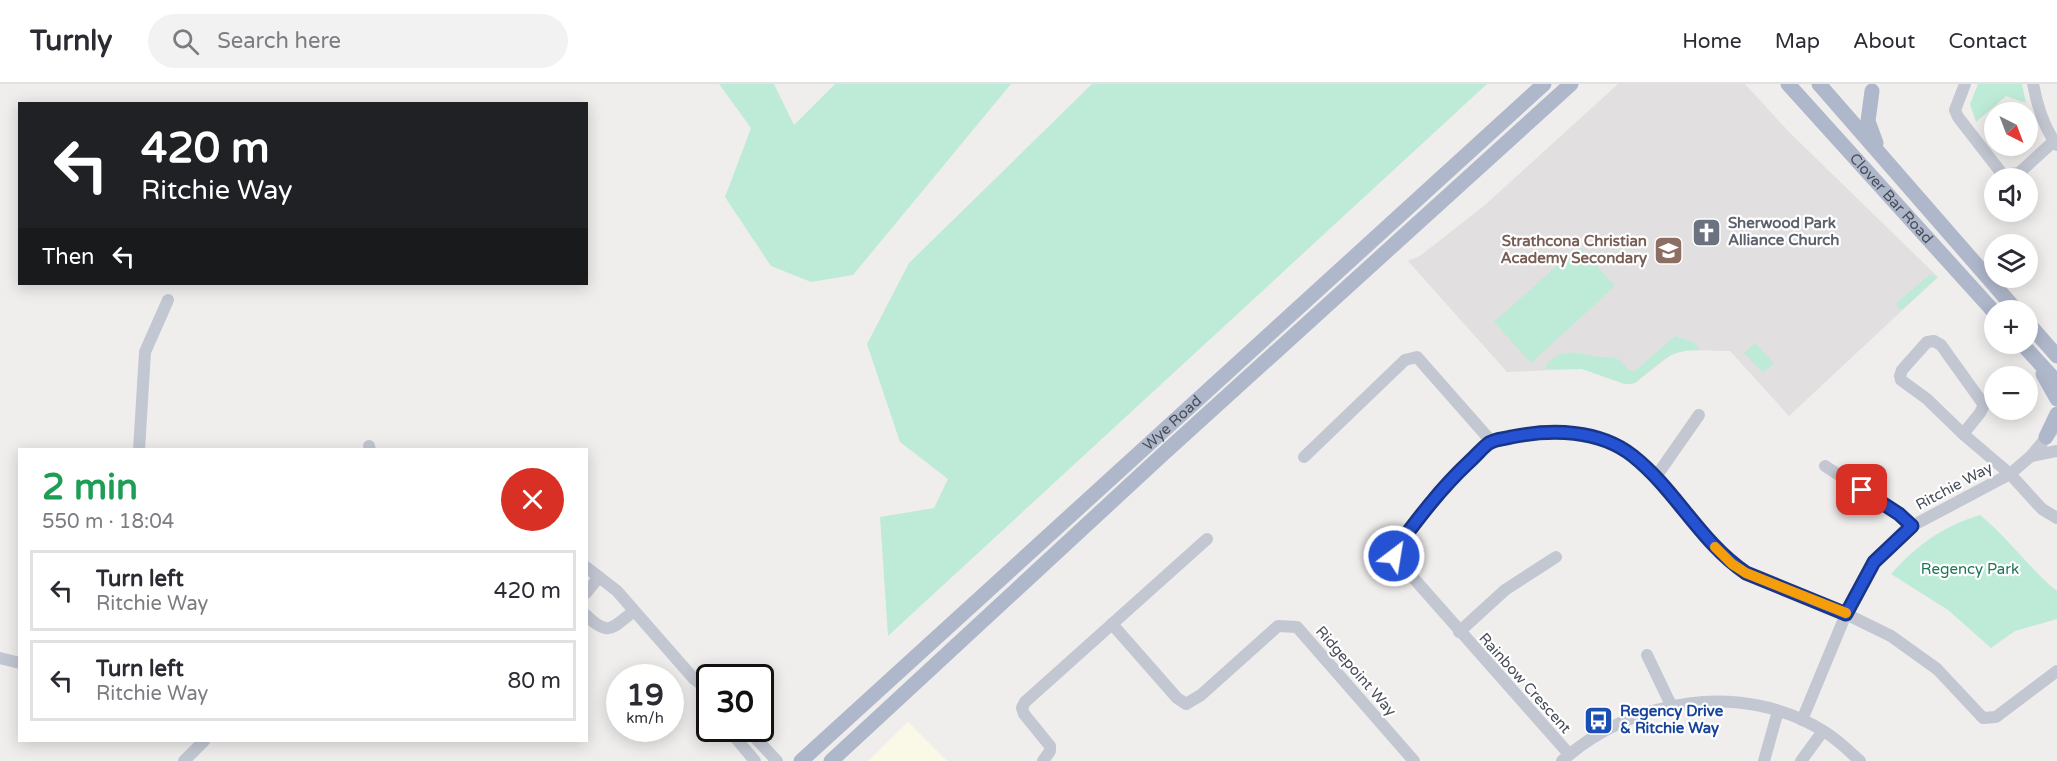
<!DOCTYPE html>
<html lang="en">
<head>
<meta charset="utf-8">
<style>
  body { margin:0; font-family:"Varela Round",sans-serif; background:#f2f2f3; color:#2b2b33; height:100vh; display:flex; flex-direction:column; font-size:22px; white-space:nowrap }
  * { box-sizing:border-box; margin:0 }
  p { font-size:20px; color:#7c7c81 }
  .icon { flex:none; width:33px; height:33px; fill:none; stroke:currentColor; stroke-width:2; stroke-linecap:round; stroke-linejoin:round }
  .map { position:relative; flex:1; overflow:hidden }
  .drawer { position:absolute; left:18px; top:364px; width:570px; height:294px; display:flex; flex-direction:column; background:#fff; border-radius:0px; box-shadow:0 3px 15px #0003 }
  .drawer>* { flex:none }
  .guide { position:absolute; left:18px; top:18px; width:570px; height:183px; border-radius:0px; box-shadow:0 3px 15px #0003; background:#202124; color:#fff; overflow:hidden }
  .needle { width:39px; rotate:138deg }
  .fabs { position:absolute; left:1984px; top:18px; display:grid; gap:12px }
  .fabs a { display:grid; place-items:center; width:54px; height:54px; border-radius:50%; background:#fff; box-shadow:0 3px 15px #0003; font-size:30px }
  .speed { position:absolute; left:606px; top:580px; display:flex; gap:12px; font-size:30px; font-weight:700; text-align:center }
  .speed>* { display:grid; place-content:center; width:78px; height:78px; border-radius:50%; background:#fff; box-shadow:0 3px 15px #0003; line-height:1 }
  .speed small { font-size:15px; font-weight:400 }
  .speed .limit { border:3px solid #111; border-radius:9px; background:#fff; color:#111 }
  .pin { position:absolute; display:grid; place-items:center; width:51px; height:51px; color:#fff; margin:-26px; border-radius:12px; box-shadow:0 3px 9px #0006 }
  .me { position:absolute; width:66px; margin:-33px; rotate:31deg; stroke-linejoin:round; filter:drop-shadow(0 0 4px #0008) }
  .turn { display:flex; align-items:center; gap:21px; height:126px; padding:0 24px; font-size:27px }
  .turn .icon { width:78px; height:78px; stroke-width:2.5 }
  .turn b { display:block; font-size:42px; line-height:51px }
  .then { display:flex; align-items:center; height:57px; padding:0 24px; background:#0003; gap:12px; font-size:22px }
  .round { display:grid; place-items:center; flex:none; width:63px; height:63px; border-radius:32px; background:#f2f2f3 }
  .summary { display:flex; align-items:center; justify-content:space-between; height:102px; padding:0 24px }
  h1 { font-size:36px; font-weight:700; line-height:45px; color:#1e9e55 }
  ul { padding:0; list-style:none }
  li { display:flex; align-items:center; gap:18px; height:81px; margin:0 12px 9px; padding:0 12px; border:3px solid #e1e1e2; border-radius:0px }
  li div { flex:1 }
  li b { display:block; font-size:22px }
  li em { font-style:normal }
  header { display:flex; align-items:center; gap:36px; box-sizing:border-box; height:84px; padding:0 30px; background:#fff; border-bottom:2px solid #e1e1e2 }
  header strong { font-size:28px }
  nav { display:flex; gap:33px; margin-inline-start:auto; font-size:21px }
  .search { width:420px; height:54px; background:#f2f2f3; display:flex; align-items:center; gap:15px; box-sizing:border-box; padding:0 21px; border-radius:33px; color:#7c7c81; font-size:22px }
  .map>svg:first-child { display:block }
  .commercial { fill:#faf8e7 }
  .education { fill:#e1dfdf }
  .green { fill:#beebd7 }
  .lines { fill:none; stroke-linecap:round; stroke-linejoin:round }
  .minor { stroke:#c2c7d2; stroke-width:12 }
  .major { stroke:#afb8cb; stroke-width:15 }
  .route-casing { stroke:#183588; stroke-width:15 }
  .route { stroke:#2552d2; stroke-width:10 }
  .slow { stroke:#f59e0b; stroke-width:10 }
  .labels { text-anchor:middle; stroke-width:4.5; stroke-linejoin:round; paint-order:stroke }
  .street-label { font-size:15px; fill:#474d59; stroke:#fff }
  .worship-label { font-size:15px; font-weight:bold; fill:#5b616d; stroke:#fff; text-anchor:start }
  .education-label { font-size:15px; font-weight:bold; fill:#785e54; stroke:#fff; text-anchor:end }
  .park-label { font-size:15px; fill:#1d7659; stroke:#fff }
  .transit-label { font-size:15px; font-weight:bold; fill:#164399; stroke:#fff; text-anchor:start }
</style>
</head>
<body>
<header>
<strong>Turnly</strong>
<div class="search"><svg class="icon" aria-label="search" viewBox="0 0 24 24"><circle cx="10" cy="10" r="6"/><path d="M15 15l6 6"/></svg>Search here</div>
<nav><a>Home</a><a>Map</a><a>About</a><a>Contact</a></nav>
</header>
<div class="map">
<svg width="2057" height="677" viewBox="0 0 2057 677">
  <rect width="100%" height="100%" fill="#f0eeed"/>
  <path class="commercial" d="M908 638 947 677H868Z"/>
  <path class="education" d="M1618 0H1745L1788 47 1938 193 1789 332 1730 267 1683 266 1672 270 1635 299 1631 300H1625L1582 285 1507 288 1408 177 1420 172 1485 121Z"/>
  <g class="green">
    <path d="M719 0H774L794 41 835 0H1011L853 191 811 198 771 182 725 113 751 44Z"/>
    <path d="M1092 0H1487L888 552 880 433 934 424 948 395 900 358 867 260 909 179Z"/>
    <path d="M1978 0H2022L2026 19 2006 12 1976 38 1970 20Z"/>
    <path d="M1579 162 1615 202 1531 279 1494 238Z"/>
    <path d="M1930 191 1938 193 1903 225 1898 224 1896 219Z"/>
    <path d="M1675 252 1693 258 1701 266C1668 265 1660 279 1635 299L1625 300 1582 285H1546V281C1564 262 1577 270 1600 273 1606 273 1615 273 1619 276 1625 280 1626 286 1634 288Z"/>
    <path d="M1755 259 1774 279 1763 289 1744 269Z"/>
    <path d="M1980 431C2008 454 2029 484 2057 507V535L2015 547 1991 564 1948 526 1891 490C1918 460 1942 443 1980 431Z"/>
  </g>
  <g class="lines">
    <g class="minor">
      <path d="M1965 0 1955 26 1958 33 2003 91 2019 89 2054 57"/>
      <path d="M2033 0C2037 21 2044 44 2057 61"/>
      <path d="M1963 350 1980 329 1984 321 1941 261 1934 257 1927 258 1902 286 1900 292 1901 296 1927 315 1963 350 2010 390 2042 425 2057 434"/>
      <path d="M369 362 370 366"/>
      <path d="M139 366 145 268 168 216"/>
      <path d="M2031 372 2057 367"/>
      <path d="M1304 373 1405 276 1417 273 1491 357"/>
      <path d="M1825 382 1899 430 1912 442"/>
      <path d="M1655 394 1699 331"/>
      <path d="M586 483 617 507 694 595 710 607"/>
      <path d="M586 509 599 493"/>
      <path d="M586 531C609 554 613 543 634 527"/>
      <path d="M1112 540 1177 614 1186 620 1201 611 1278 542 1297 543 1414 677"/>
      <path d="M1459 548 1505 506 1556 473"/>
      <path d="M1647 571 1671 621"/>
      <path d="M0 574 20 579"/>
      <path d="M1802 636 1846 530 1874 478 1912 442 2010 390 2031 372 2052 347"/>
      <path d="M728 645 755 677"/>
      <path d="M747 645 777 677"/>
      <path d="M1569 670 1394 472 1393 468 1397 463 1452 394 1491 357 1519 351 1568 348 1589 351 1608 358 1632 371 1655 394 1697 443 1732 480 1746 489 1770 500 1846 530 1891 552 1937 585 1983 634 1996 633 2057 587"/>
      <path d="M184 677 204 657"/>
      <path d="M1043 677 1050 667V662L1024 630 1022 624 1025 618 1207 455"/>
      <path d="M1562 677C1632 614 1743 596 1825 648 1838 656 1849 667 1860 677"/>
      <path d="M1764 677 1778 627"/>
      <path d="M1801 677 1823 647"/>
    </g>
    <g class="major">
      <path id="s1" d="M1788 0 1995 229"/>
      <path d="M1819 0 2016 226"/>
      <path d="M1872 7 1868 37 1876 59"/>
      <path d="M2028 239 2057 272"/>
      <path d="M2022 260 2057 298"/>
      <path d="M2043 290 2057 315"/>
      <path d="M2046 353 2057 330"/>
      <path id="s2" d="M801 677 1544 0"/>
      <path d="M831 677 1162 371 1571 0"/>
    </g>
  </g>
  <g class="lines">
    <defs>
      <path id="route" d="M1394 472 1393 468C1417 436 1440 405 1469 378 1476 372 1482 364 1489 359 1495 355 1504 355 1511 353 1551 345 1599 345 1633 372 1676 406 1700 458 1746 489L1846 530 1874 478 1912 442 1899 430 1862 406"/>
    </defs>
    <use href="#route" class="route-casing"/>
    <use href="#route" class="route"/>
    <path class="slow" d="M1715 463 1732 480 1746 489 1846 529"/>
  </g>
  <defs>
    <symbol id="church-square" viewBox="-11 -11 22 22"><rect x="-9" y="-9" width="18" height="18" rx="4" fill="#6b7280" stroke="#fff"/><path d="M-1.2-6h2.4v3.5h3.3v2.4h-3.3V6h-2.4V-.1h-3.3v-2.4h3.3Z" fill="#fff"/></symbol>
    <symbol id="school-square" viewBox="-11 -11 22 22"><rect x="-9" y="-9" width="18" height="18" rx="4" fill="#8d6e63" stroke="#fff"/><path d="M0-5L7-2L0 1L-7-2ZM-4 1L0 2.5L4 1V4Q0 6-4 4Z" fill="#fff"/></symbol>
    <symbol id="bus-square" viewBox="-11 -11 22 22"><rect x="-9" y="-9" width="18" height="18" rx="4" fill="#1a4fb4" stroke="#fff"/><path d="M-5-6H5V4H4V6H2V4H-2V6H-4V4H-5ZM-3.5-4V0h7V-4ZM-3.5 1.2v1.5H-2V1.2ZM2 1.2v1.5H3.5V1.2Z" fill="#fff"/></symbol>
  </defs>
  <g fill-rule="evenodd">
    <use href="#church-square" x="1690" y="132" width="33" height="33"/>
    <use href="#school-square" x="1652" y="150" width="33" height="33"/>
    <use href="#bus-square" x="1582" y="620" width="33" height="33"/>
  </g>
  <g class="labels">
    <g class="street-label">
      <text dy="5" stroke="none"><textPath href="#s1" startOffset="154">Clover Bar Road</textPath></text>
      <text dy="5" stroke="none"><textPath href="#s2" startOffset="502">Wye Road</textPath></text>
      <text transform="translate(1954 402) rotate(-28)" y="5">Ritchie Way</text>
      <text transform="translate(1356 587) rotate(49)" y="5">Ridgepoint Way</text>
      <text transform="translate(1525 599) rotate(48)" y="5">Rainbow Crescent</text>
    </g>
    <g class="worship-label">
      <text x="1728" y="144">Sherwood Park<tspan x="1728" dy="17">Alliance Church</tspan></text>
    </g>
    <g class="education-label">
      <text x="1647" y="162">Strathcona Christian<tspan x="1647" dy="17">Academy Secondary</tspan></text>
    </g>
    <g class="park-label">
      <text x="1970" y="490">Regency Park</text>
    </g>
    <g class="transit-label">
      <text x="1620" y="632">Regency Drive<tspan x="1620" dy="17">&amp; Ritchie Way</tspan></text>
    </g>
  </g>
</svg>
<div class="fabs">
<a><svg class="needle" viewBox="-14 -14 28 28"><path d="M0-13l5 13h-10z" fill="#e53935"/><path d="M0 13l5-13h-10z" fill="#7c7c81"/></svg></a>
<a><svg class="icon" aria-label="sound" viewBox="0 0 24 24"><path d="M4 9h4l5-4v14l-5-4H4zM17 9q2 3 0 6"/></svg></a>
<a><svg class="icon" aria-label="layers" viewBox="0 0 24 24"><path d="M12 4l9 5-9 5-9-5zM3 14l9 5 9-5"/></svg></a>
<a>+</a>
<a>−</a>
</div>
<div class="speed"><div>19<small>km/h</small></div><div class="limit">30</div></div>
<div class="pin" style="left:1862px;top:406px;background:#d93025"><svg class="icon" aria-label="arrive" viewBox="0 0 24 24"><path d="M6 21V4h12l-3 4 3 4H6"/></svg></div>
<svg class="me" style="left:1394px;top:472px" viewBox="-20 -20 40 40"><circle r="17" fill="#2552d2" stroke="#fff" stroke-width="3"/><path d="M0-11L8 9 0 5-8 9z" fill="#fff"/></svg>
<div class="guide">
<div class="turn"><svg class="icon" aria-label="left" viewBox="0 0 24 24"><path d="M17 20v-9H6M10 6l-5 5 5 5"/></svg><div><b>420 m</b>Ritchie Way</div></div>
<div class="then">Then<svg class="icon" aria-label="left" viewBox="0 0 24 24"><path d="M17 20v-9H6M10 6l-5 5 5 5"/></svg></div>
</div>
<section class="drawer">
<div class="summary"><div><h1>2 min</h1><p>550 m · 18:04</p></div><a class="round" style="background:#d93025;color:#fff"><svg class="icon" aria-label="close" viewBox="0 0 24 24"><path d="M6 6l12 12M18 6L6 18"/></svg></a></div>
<ul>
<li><svg class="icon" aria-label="left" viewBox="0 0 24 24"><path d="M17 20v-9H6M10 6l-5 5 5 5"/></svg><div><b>Turn left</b><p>Ritchie Way</p></div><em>420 m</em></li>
<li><svg class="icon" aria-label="left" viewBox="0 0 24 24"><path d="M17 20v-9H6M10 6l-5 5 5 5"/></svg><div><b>Turn left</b><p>Ritchie Way</p></div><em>80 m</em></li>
</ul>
</section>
</div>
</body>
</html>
